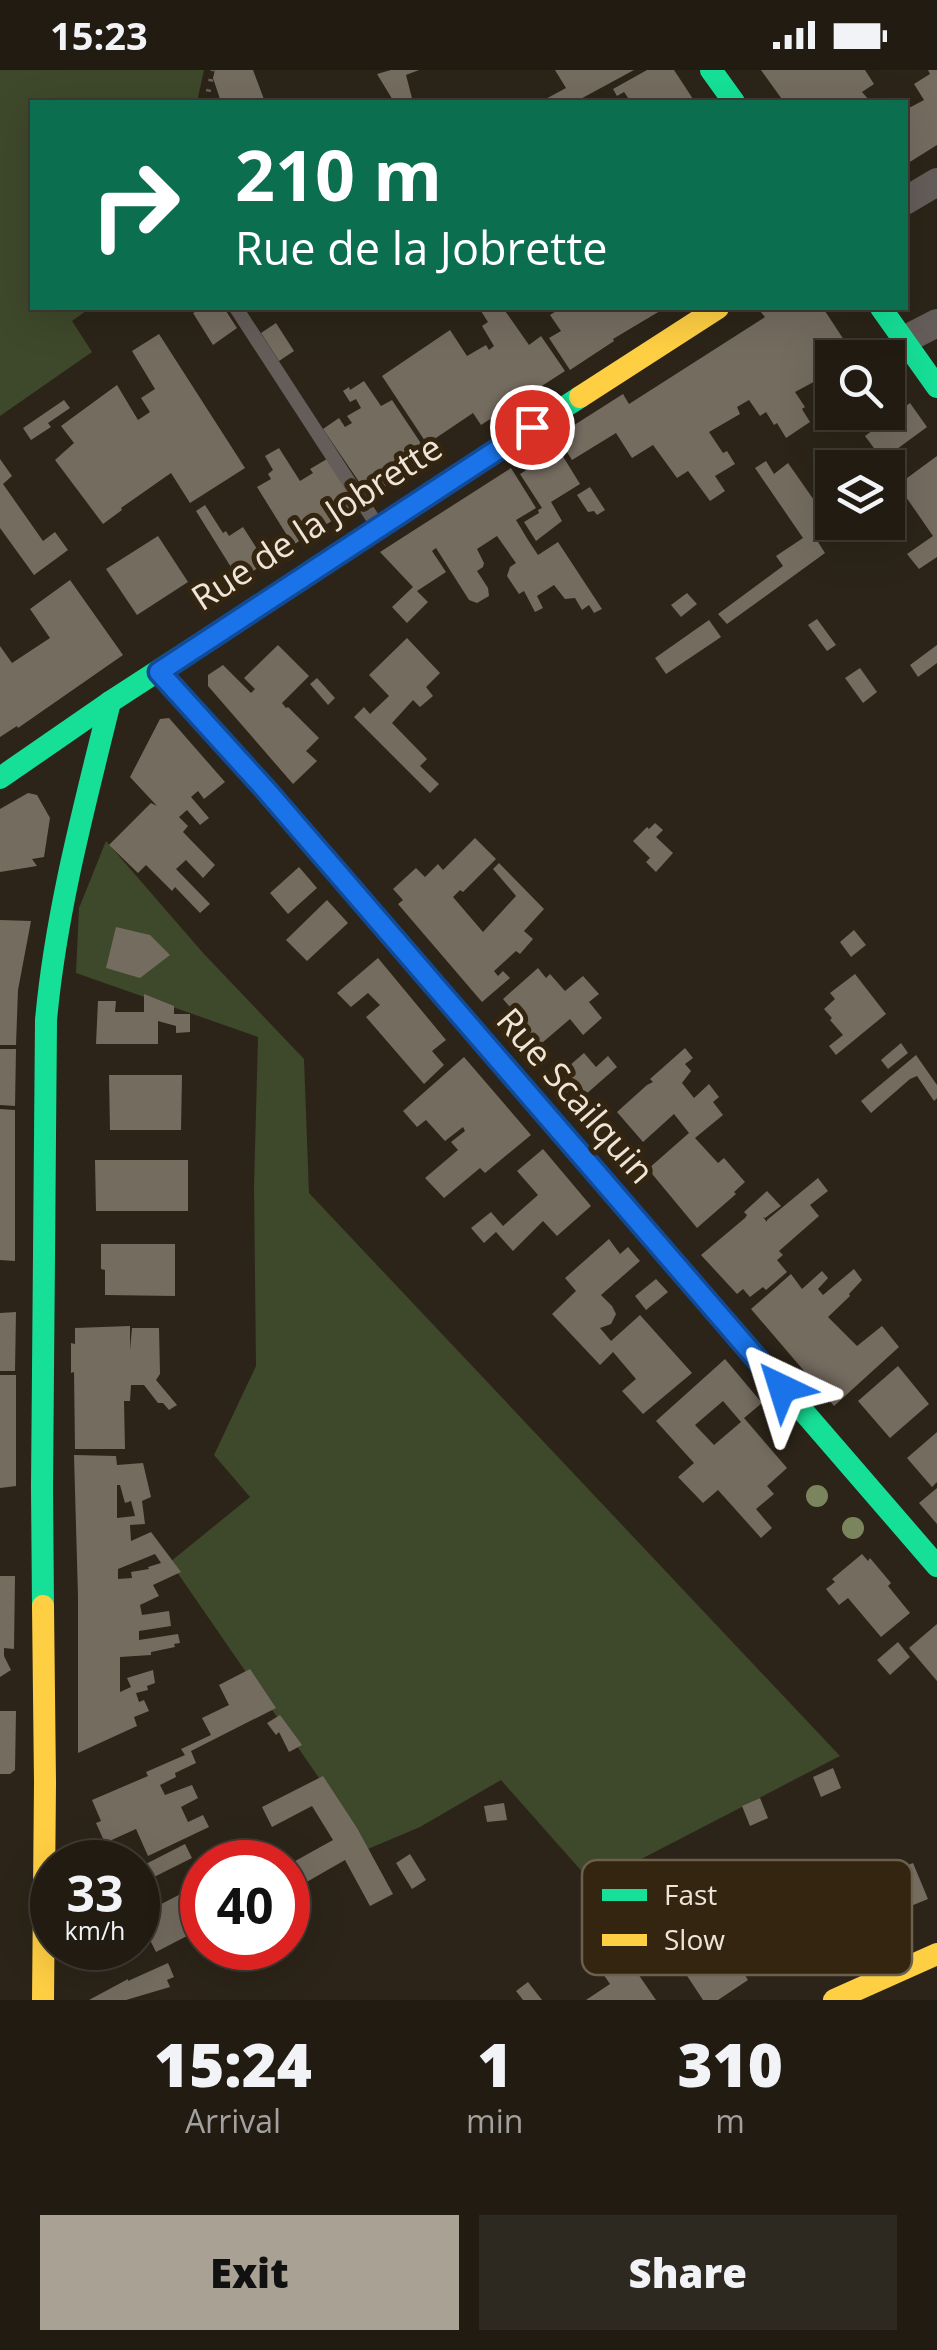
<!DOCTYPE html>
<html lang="en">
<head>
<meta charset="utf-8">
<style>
  body { margin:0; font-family:"Open Sans",sans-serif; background:#2d2820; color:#f1f3f6; height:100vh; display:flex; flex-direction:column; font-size:38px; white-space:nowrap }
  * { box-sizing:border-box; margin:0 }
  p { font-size:32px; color:#a2a19f }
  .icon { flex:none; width:55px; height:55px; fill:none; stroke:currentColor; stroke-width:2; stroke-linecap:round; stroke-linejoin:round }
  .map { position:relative; height:1930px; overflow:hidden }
  .side { display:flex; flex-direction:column; background:#211b12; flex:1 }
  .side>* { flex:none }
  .top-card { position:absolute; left:30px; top:30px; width:878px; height:210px; border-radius:0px; box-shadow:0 10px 40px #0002,0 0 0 2px #3e3932; background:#0b6e4f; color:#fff; overflow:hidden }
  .fabs { position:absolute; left:815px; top:270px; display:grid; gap:20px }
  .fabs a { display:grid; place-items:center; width:90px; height:90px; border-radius:0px; background:#211b12; box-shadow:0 10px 40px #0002,0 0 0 2px #3e3932; font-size:50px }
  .speed { position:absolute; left:30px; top:1770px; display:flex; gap:20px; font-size:50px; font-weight:700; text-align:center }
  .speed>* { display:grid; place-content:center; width:130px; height:130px; border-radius:50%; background:#211b12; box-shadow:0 10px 40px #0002,0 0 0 2px #3e3932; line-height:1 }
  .speed small { font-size:25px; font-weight:400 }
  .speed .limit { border:15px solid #d22; background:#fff; color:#111 }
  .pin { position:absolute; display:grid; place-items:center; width:85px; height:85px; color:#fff; margin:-42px; border:5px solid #fff; border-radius:50%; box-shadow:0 2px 10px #0007 }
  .me { position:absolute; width:110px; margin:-55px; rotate:319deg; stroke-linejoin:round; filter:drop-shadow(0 0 8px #0008) }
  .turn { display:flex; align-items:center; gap:35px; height:210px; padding:0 40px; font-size:45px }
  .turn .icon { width:130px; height:130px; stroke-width:2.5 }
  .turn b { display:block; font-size:70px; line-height:85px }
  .eta { display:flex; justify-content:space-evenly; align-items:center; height:170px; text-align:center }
  .eta b { font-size:60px; font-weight:800; line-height:70px }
  .primary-button { display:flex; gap:20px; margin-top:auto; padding:20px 40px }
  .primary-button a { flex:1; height:115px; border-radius:0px; background:#aaa195; color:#111; font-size:40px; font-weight:800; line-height:115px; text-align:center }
  .primary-button a+a { background:#2d2820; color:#f1f3f6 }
  .status { display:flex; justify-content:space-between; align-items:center; height:70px; padding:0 50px; background:#211b12; direction:ltr }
  .status svg { height:28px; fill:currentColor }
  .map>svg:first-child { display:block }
  .green { fill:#3e482a }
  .building { fill:#756c60; fill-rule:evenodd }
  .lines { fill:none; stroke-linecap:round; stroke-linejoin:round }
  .path { stroke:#66605a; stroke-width:5; stroke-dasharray:2.5 8; stroke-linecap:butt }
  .lane { stroke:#645d59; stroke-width:14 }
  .street { stroke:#645d59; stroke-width:28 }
  .fast { stroke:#16e098; stroke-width:22 }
  .slow { stroke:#ffcf43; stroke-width:22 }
  .tree { fill:#7b855d }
  .route-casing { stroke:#114b97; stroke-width:25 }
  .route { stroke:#1a73e8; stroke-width:18 }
  .labels { text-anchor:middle; stroke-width:10; stroke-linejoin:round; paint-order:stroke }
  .street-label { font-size:35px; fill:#eee5d8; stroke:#342510 }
  .key { fill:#342510; stroke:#6c5f4c; stroke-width:2.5 }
  .key-label { font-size:28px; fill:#eee5d8 }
</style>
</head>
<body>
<div class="status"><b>15:23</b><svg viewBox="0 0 49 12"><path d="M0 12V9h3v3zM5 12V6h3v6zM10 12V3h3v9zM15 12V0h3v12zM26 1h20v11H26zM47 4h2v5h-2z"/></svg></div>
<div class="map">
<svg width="937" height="1930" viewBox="0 0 937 1930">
  <rect width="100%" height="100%" fill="#2c2418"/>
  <g class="green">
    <path d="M0 0H204L197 32H32V238H90L72 251 92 282 0 346Z"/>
    <path d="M106 771 204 884 304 989 309 1123 840 1686 593 1814 501 1710 420 1757 368 1779 170 1492 250 1427 214 1385 256 1296 254 1116 258 967 76 903 79 838Z"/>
  </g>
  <g class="building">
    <path d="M215 0H253L265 32H221L213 8Z"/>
    <path d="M391 0H419L406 5 413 32H394L377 4Z"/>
    <path d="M555 0H634L575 32H540L566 18Z"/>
    <path d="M647 0H674L695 32H631L624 22 617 26 613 19Z"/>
    <path d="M761 0H865L874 14 862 22 869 30 866 32H784Z"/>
    <path d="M928 0H937V75L905 95V40L924 30 914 14 930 4Z"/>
    <path d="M203 238H224L237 258 213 275 193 243Z"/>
    <path d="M479 238H503L529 275 541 266 565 301 481 355 473 343 427 374 382 306 450 260 467 286 486 275 489 280 494 276 482 256 488 252Z"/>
    <path d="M561 238H665L613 269 614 271 570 300 549 268 561 261 550 245Z"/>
    <path d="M762 238H823L846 273 836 279 841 288H832V302L795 322 805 337 802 339 810 352 786 368 777 353 774 355 766 342 760 346 749 330 737 337 740 344 709 362 723 383 727 381 735 394 715 406 725 421 710 431 688 401 677 408 653 375 632 388 616 363 572 390 557 366 623 324 629 334 765 247 759 240Z"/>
    <path d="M276 253 294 281 279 291 261 263Z"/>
    <path d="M159 264 245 398 190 433 171 403 121 438 122 440 103 454 55 390 74 373 61 356 117 315 138 350 150 342 141 328 155 319 132 281Z"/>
    <path d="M364 311 381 336 392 330 430 387 373 424 366 422 323 359 339 348 345 357 352 353 347 346 361 338 356 329 350 332 343 321 349 317 350 320Z"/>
    <path d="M64 330 70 338 48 353 51 357 31 370 23 358Z"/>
    <path d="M910 333 927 357 886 387 903 411 937 386V487L919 499 907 484 933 466 897 414 888 421V398H871L882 389 865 366Z"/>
    <path d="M279 378 300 411 313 403 310 399 327 389 356 436 293 475 257 417 271 409 268 404 273 400 265 386Z"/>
    <path d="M559 380 580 414 551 432 562 451 536 471 524 452 539 443 538 440 542 438 520 404Z"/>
    <path d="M0 389 12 406 3 414 43 471 55 462 68 480 34 505 0 458Z"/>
    <path d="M766 391 774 404 788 393 835 460 818 472 825 483 727 554 718 544 783 496 776 486 803 468 755 398Z"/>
    <path d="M511 398 536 438 516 450 528 470 538 485 558 472 602 539 594 543 589 535 582 540 575 528 565 529 554 515 537 526 543 538 535 542 524 521 519 524 507 506 510 497 516 493 497 466 477 479 484 493 483 497 477 501 488 518 489 526 477 533 469 530 436 478 432 481 446 502 417 521 428 532 407 553 392 537 413 517 380 482Z"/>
    <path d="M590 417 605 440 597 445 594 441 588 442 577 425Z"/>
    <path d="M205 435 223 463 226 461 229 466 243 457 266 493 239 510 196 441Z"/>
    <path d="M158 466 188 512 137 545 106 499Z"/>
    <path d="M70 510 123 585 18 658 17 656 0 667V576L12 593 50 568 30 539Z"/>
    <path d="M687 523 697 534 681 547 671 535Z"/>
    <path d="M817 549 836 575 827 581 808 555Z"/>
    <path d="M709 550 721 567 666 604 655 588Z"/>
    <path d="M407 568 440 603 426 617 433 626 420 637 413 630 392 653 427 689 420 696 439 714 430 723 354 647 364 637 370 644 389 626 369 605Z"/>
    <path d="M278 575 309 606 282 633 286 638 288 637 319 668 306 681 317 691 293 714 208 616V605L223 595 251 623 255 619 244 608Z"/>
    <path d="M937 575V593L918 607 910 595Z"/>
    <path d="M860 598 877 622 863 633 845 608Z"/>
    <path d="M317 608 335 628 328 635 310 614Z"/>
    <path d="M169 648 225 712 204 729 198 721 191 727 209 748 200 755 187 740 179 747 188 756 183 762 215 795 203 808 186 790 176 799 210 834 200 843 175 817 172 821 146 795 138 803 109 775 151 733 157 736 130 707 160 649Z"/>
    <path d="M28 723 37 725 50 748 44 787 32 789 37 796 0 802V739Z"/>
    <path d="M655 753 663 760 656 767 673 783 656 802 646 792 650 788 633 771 647 757 649 759Z"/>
    <path d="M475 768 496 789 463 822 460 820 453 827 483 862 516 826 493 799 499 793 544 839 524 861 533 869 520 884 516 881 494 901 498 906 503 901 510 908 482 932 398 834 403 830 393 819 416 798 425 807 438 794 443 800Z"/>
    <path d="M299 797 317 818 288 844 270 823Z"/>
    <path d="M327 830 348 853 307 891 286 870Z"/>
    <path d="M0 850 31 851 18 920 16 975H0Z"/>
    <path d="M116 857 150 865 170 885 140 908 106 898Z"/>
    <path d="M854 860 866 875 851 887 840 872Z"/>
    <path d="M378 888 446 970 432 981 444 995 424 1014 366 947 380 935 368 923 351 937 337 923Z"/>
    <path d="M538 898 546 908 550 904 565 921 583 906 599 924 589 932 602 948 583 965 570 949 529 984 499 950 511 938 503 929Z"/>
    <path d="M855 904 886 944 836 985 829 976 843 965 830 950 832 948 824 939 835 929 830 923Z"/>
    <path d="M144 924 174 936V944H190V962L176 963V956L158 951V974H96L98 931H116L115 942H144Z"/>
    <path d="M901 973 908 983 888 999 881 990Z"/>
    <path d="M685 978 693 988 685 994 691 1001 682 1013 694 1028 709 1014 719 1027 713 1032 723 1045 695 1068 718 1093 724 1088 745 1112 734 1122 736 1124 697 1158 648 1099 689 1063 674 1044 643 1072 617 1042 647 1015 653 1012 650 1009Z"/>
    <path d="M0 979H16L15 1036 0 1035Z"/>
    <path d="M584 983 596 997 608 986 617 997 585 1025 576 1014 565 1024 553 1010Z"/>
    <path d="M916 985 937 1015V1028L934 1031 917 1006 910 1009 871 1043 861 1031Z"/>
    <path d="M464 987 531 1065 485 1103 480 1098 444 1128 425 1108 458 1080 451 1072 465 1061 463 1057 445 1071 426 1050 417 1057 403 1041Z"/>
    <path d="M109 1005H182L181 1060H110Z"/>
    <path d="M0 1039 15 1040V1191L0 1190Z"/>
    <path d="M543 1079 591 1136 557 1166 543 1151 513 1181 496 1162 484 1173 471 1158 491 1142 503 1156 538 1125 517 1101Z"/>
    <path d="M95 1090H188V1141H96Z"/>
    <path d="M818 1108 828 1121 810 1135 819 1146 779 1181 783 1185 777 1190 787 1202 766 1220 763 1217 750 1227 743 1219 737 1224 701 1185 745 1148 747 1145 744 1142 767 1121 781 1136 765 1148 763 1147 767 1152V1150Z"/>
    <path d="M609 1169 620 1184 628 1177 640 1191 601 1225 612 1236 616 1244 611 1254 600 1258 611 1271 640 1245 692 1303 643 1344 622 1321 636 1309 613 1282 600 1295 552 1244 576 1221 565 1208Z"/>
    <path d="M101 1174H175V1226L105 1225V1200L101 1199Z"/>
    <path d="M854 1199 862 1210 849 1224 850 1226 828 1247 857 1276 882 1256 899 1277 834 1336 751 1239 791 1204 802 1219 822 1201 828 1208 818 1219 823 1225Z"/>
    <path d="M656 1209 668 1222 646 1240 635 1226Z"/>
    <path d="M16 1242 15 1301H0V1243Z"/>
    <path d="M130 1256V1280L132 1258H159L160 1304 156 1310 177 1335 169 1340 163 1333H158L144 1315H131L130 1331H124L125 1379H75L74 1302 71 1303V1273L75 1274V1258Z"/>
    <path d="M725 1289 762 1333 744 1348 787 1398 767 1416 774 1424 756 1439 772 1458 761 1468 718 1420 703 1433 678 1407 694 1393 656 1351ZM723 1331 741 1352 714 1375 695 1355Z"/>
    <path d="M898 1296 929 1334 890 1368 858 1331Z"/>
    <path d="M0 1305H16V1416L0 1418Z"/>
    <path d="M937 1362V1412L932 1417 907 1388Z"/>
    <path d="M74 1385 116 1386 117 1395 143 1393 151 1427 142 1431 145 1454 130 1455 131 1471 151 1462 181 1502 153 1515 159 1526 140 1535 142 1545 169 1541 171 1556 139 1561V1570L178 1564 180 1573 174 1574 175 1577 151 1582V1585L120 1587V1622L131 1617 127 1608 153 1600 155 1613 147 1616 148 1620 136 1623 139 1632 144 1630 149 1641 134 1647 137 1656 78 1683V1526ZM117 1415H120L125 1433 131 1431 135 1446 117 1448ZM155 1484 161 1493 148 1497 149 1499 131 1502 132 1508 118 1509V1499Z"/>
    <path d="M937 1418V1454L919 1433Z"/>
    <path d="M862 1484 868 1491 870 1488 891 1513 888 1516 910 1543 881 1567 848 1528 839 1535 826 1519 835 1512 832 1509Z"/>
    <path d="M0 1506H15L14 1579 4 1578V1586L11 1600 0 1607Z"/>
    <path d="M937 1554V1611L909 1578Z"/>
    <path d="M898 1572 910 1587 890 1605 877 1590Z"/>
    <path d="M250 1599 276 1638 191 1681 196 1693 175 1703 176 1707 160 1715 165 1725 192 1715 198 1728 181 1737 188 1752 203 1745 209 1757 148 1786 136 1759 105 1773 96 1753 101 1751 92 1730 148 1706 146 1702 185 1685 181 1679 211 1665 202 1648 229 1635 219 1615Z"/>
    <path d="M0 1641H16L15 1700 10 1704H0Z"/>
    <path d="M280 1645 302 1675 289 1682 279 1662 276 1665 267 1653Z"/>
    <path d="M833 1698 841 1718 821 1727 813 1707Z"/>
    <path d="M323 1706 357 1758 393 1824 370 1836 345 1790 291 1821 288 1815V1795L333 1770 312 1736 272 1757 262 1737Z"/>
    <path d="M760 1728 768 1748 750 1756 742 1736Z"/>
    <path d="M504 1733 507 1750 487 1752 484 1736Z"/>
    <path d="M185 1774 192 1788 138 1815V1798Z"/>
    <path d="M410 1784 426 1810 412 1819 396 1793Z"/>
    <path d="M913 1793 928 1829 874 1851 858 1815Z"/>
    <path d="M202 1813V1867L190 1873 187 1866 156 1882 138 1846Z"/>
    <path d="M717 1862 748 1910 718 1930H703L676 1889Z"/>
    <path d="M625 1885 656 1930H586L610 1914 601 1901Z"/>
    <path d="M168 1893 174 1907 167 1910 170 1917 126 1930H89L128 1909V1911Z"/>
    <path d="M528 1912 542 1930H523L516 1921Z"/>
  </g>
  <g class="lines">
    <path class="path" d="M206 32 213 0"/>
    <path class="lane" d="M236 238 377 455"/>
    <g class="street">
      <path d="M905 131 937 112"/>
      <path d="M904 270 937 253"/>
    </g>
    <g class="fast">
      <path d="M711 0 734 32"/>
      <path d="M881 238 937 317"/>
      <path d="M159 602 266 720 937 1496"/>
      <path d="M0 708 110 632 580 327"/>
      <path d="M43 1536 42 1418 46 950C56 841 84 738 110 632"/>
    </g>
    <g class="slow">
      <path d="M580 327 718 238"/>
      <path d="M43 1930 45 1712 43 1536"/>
      <path d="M834 1930 937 1884"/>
    </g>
  </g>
  <g class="tree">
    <circle cx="203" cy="521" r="11"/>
    <circle cx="817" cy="1426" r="11"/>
    <circle cx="853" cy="1458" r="11"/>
  </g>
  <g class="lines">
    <defs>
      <path id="route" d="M532 357 159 602 266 720 782 1318"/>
    </defs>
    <use href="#route" class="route-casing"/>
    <use href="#route" class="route"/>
  </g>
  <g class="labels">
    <g class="street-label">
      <text transform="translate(317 453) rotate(-33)" y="12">Rue de la Jobrette</text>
      <text transform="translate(575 1026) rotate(49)" y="12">Rue Scailquin</text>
    </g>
  </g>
  <rect x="582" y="1790" width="330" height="115" rx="15" class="key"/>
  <rect x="602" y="1819" width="45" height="12" fill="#16e098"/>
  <rect x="602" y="1864" width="45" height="12" fill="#ffcf43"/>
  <g class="key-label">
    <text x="664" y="1835">Fast</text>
    <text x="664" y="1880">Slow</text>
  </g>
</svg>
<div class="fabs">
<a><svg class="icon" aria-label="search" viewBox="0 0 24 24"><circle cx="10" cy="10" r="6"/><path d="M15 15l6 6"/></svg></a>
<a><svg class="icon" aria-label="layers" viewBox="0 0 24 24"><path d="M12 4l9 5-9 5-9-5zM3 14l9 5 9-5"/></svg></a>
</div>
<div class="speed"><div>33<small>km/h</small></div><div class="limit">40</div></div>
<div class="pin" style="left:532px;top:357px;background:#d93025"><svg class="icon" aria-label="arrive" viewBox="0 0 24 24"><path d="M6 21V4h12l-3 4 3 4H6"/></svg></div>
<svg class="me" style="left:782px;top:1318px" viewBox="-20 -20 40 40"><path d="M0-17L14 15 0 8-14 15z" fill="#1a73e8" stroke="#fff" stroke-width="4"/></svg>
<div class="top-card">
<div class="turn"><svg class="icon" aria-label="right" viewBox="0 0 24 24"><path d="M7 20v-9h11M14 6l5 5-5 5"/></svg><div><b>210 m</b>Rue de la Jobrette</div></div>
</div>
</div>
<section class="side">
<div class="eta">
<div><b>15:24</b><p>Arrival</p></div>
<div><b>1</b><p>min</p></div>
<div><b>310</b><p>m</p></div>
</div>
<div class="primary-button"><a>Exit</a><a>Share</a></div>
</section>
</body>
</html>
